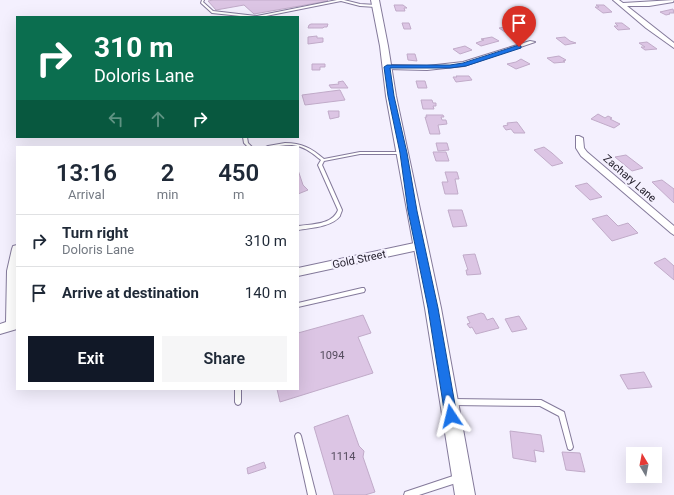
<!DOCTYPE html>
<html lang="en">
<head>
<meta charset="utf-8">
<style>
  body { margin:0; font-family:Roboto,sans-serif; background:#f6f6f7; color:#1f2937; height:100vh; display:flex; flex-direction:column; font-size:15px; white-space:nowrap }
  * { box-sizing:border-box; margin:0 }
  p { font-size:13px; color:#747a83 }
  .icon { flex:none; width:22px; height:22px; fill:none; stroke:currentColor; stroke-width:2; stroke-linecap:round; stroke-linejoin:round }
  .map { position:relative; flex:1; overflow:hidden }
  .sheet { position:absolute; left:16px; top:146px; width:283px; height:244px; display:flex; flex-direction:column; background:#fff; border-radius:0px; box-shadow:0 4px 16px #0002 }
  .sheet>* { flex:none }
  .hud { position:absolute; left:16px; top:16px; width:283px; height:122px; border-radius:0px; box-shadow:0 4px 16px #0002; background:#0b6e4f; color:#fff; overflow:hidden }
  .needle { width:26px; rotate:350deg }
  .buttons { position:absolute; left:626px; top:447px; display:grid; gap:8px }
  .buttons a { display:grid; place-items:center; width:36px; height:36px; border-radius:0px; background:#fff; box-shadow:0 4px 16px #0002; font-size:20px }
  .pin { position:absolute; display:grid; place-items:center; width:34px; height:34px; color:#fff; margin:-41px -17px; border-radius:50% 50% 50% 0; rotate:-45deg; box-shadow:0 0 4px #0007 }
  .pin .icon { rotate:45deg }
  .me { position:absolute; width:44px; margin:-22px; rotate:350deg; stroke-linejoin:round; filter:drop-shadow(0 0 3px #0008) }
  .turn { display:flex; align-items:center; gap:14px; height:84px; padding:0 12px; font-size:18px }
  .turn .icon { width:52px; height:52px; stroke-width:2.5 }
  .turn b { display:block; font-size:28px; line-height:34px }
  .lanes { display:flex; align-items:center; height:38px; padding:0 12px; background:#0003; justify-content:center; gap:20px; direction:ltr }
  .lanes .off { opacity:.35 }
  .eta { display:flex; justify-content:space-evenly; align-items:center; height:68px; text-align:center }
  .eta b { font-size:24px; font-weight:600; line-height:28px }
  .primary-button { display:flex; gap:8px; margin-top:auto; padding:8px 12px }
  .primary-button a { flex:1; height:46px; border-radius:0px; background:#111827; color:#fff; font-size:16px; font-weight:600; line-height:46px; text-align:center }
  .primary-button a+a { background:#f6f6f7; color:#1f2937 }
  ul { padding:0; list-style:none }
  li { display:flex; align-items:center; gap:12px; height:52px; padding:0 12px; border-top:1px solid #e0e1e3 }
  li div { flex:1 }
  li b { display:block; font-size:15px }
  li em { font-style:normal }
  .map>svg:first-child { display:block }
  .building { fill:#dcc5e4; stroke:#c1abc9 }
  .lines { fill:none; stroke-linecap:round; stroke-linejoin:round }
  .lane-casing { stroke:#847a9b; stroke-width:2 }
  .street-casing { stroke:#847a9b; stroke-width:2 }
  .secondary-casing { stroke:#847a9b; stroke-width:2 }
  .lane { fill:#fff; fill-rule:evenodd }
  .street { fill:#fff; fill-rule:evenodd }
  .secondary { fill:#fff; fill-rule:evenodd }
  .route { fill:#1a73e8; stroke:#114b97 }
  .labels { text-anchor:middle; stroke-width:4; stroke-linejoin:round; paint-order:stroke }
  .street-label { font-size:11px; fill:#282431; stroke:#f4f0fe }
  .near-number-label { font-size:11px; fill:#554c5e }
</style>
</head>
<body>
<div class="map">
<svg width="674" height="495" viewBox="0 0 674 495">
  <rect width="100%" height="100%" fill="#f4f0fe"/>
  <g class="building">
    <path d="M213 0H327L328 1 254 14 244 5 216 10 208 1Z"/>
    <path d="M394 5H403L407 8H404L405 11H396Z"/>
    <path d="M596 5H604L612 12 603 13 595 7H599Z"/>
    <path d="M673 9 674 13H669L670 14 666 15 660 12Z"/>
    <path d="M402 23H409L411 29H404Z"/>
    <path d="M615 23H622L630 29 618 30 614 26H618Z"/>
    <path d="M311 24H328L327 27H324L323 28H308L309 25Z"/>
    <path d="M518 25 522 28 505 32 499 28Z"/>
    <path d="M317 36V38H323V42L308 44V37Z"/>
    <path d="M492 37 499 41 481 46 476 43 484 40 481 39Z"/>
    <path d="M565 37 570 41 576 43 565 45 556 38Z"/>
    <path d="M647 42 657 49 645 50 641 47H645L639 43Z"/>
    <path d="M465 46 472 50 460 54 453 49Z"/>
    <path d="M407 54H415L417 61 408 60Z"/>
    <path d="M559 56 566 60 563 61 565 62 554 63 547 58Z"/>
    <path d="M521 59 530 64 516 69 507 64 516 62Z"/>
    <path d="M312 64H325V67H320V70H312Z"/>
    <path d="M456 76H469L472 80 456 82 453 77H457Z"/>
    <path d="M343 81 348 88H331L329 85 339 84 338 82Z"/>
    <path d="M416 81H425L427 88H418Z"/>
    <path d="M340 90 345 100 305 105 302 95Z"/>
    <path d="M421 100H432L433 103H436V106H433L434 109H423Z"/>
    <path d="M328 111H339V117L330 119Z"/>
    <path d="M598 114 605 118 608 116 612 118 610 119 620 124 614 128 591 119Z"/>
    <path d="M426 115H443L444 117H441L442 120H446L447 124 438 125 440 134H430L425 117H427Z"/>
    <path d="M517 122 525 133H514L511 129 506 130 503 126 508 125 507 123Z"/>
    <path d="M436 143H447L449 150 438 151Z"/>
    <path d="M544 147 552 153 563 163 552 166 534 150Z"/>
    <path d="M433 152H446L449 161H436Z"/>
    <path d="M626 155 643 168 632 171 615 157Z"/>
    <path d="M298 170 303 185 308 190 298 194Z"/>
    <path d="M445 172H457L459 179H455L458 194H445L442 182H448Z"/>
    <path d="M662 180 674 189V203L652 182Z"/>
    <path d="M587 183 602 197 590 200 575 186Z"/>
    <path d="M448 210H462L467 226 453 227Z"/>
    <path d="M607 215 618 226 628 223 638 233 612 241 592 219Z"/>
    <path d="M475 254 481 274 467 275 466 270H468L463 255Z"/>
    <path d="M665 258 674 266V280L654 263Z"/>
    <path d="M481 313 484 314 487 320 493 318 499 328 476 334 472 327 470 328 467 324 470 323 467 317Z"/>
    <path d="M363 315 371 333 358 337 373 373 280 402 277 389H298V333Z"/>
    <path d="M519 316 527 329 512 332 505 319Z"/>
    <path d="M644 372 652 387 628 389 620 375Z"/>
    <path d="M348 415 359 446 364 451 363 457 375 492 365 495H334L314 427Z"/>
    <path d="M510 431 541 435 544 452 534 450 536 462 513 458Z"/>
    <path d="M562 452 580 453 585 472 566 470Z"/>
    <path d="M264 462 266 468 248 474 247 468Z"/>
  </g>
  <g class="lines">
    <defs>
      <g id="lane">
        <path d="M202 0H204L203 2 213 11 257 16 337 0H344L360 4 376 5 377 6 376 7 360 6 341 1 261 17H250L212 13 201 3Z"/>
        <path d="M243 137H247L248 143 252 147H248L244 143Z"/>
        <path d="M285 143C302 143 311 148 324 159L360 152H402L404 153 402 154H360L324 161 322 165 342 210C342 211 340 215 340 216 332 227 310 228 298 230V226C312 224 332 225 338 210L318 165 321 160C312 153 304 146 292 145 283 145 275 147 266 147L268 146Z"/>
        <path d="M362 288H364L365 290 364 292 298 307V303Z"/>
        <path d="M235 389H241V402L240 404 238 405 236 404 235 402Z"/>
        <path d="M452 399 541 400 564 412 573 447 572 449 570 450 568 449 559 416 540 406 452 405 450 404 449 402 450 400Z"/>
        <path d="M298 433 300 434 301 436 316 495H308L295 436 296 434Z"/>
        <path d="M459 474 462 475 463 478 462 481 459 482 419 495H404L405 492Z"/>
      </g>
      <g id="street">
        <path d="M613 0H619L623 3 674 0 673 2 649 6H627L674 43V48L646 28Z"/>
        <path d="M530 41 535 42 464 66 427 70 387 69 384 67 387 65 427 66 463 62Z"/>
        <path d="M576 136H579L583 138 584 148 587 152 674 226V235L671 233 581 156 576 148Z"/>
        <path d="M419 242 423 243 424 246 423 249 298 276V268Z"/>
        <path d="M17 245V329L0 334V324L6 322 7 271 12 249 13 246Z"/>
      </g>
      <path id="secondary" d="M371 0H379L388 46 396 96 441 308 475 495H455L425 308 386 96 380 46Z"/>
    </defs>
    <use href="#lane" class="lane-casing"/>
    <use href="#street" class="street-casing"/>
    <use href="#secondary" class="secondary-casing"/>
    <use href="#lane" class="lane"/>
    <use href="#street" class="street"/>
    <use href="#secondary" class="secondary"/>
  </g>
  <path class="route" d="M519 45 521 46V48L466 66 450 68H390L394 96 407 153 417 211 438 308 457 416 456 420 451 422 447 420 445 416 428 308 408 211 400 153 388 96 384 67 387 65H450L463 63Z"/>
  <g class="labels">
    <g class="street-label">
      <text transform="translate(630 178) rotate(41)" y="4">Zachary Lane</text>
      <text transform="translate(359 259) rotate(-12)" y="4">Gold Street</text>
    </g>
    <g class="near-number-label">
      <text x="332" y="359">1094</text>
      <text x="343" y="460">1114</text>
    </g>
  </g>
</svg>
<div class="buttons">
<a><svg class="needle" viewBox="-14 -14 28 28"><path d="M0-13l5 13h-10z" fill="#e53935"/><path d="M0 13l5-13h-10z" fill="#747a83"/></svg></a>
</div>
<div class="pin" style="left:519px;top:47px;background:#d93025"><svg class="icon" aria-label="arrive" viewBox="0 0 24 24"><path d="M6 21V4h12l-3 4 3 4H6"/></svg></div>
<svg class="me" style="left:451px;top:416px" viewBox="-20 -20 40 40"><path d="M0-17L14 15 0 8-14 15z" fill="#1a73e8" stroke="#fff" stroke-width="4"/></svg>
<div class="hud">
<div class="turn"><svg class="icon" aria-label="right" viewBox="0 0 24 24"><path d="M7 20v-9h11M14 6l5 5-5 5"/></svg><div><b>310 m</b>Doloris Lane</div></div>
<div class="lanes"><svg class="icon off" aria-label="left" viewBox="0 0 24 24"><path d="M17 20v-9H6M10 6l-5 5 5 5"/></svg><svg class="icon off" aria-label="ahead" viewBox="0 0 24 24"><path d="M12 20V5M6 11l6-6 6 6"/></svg><svg class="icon" aria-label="right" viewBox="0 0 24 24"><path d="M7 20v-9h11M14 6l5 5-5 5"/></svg></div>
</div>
<section class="sheet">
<div class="eta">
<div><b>13:16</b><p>Arrival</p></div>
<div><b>2</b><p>min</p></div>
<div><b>450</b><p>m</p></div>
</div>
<ul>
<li><svg class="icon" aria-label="right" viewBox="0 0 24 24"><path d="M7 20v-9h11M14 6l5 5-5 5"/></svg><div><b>Turn right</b><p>Doloris Lane</p></div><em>310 m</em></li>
<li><svg class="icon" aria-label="arrive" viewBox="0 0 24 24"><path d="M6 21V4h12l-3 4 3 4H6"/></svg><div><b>Arrive at destination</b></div><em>140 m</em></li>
</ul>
<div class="primary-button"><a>Exit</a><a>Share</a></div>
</section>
</div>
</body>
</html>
